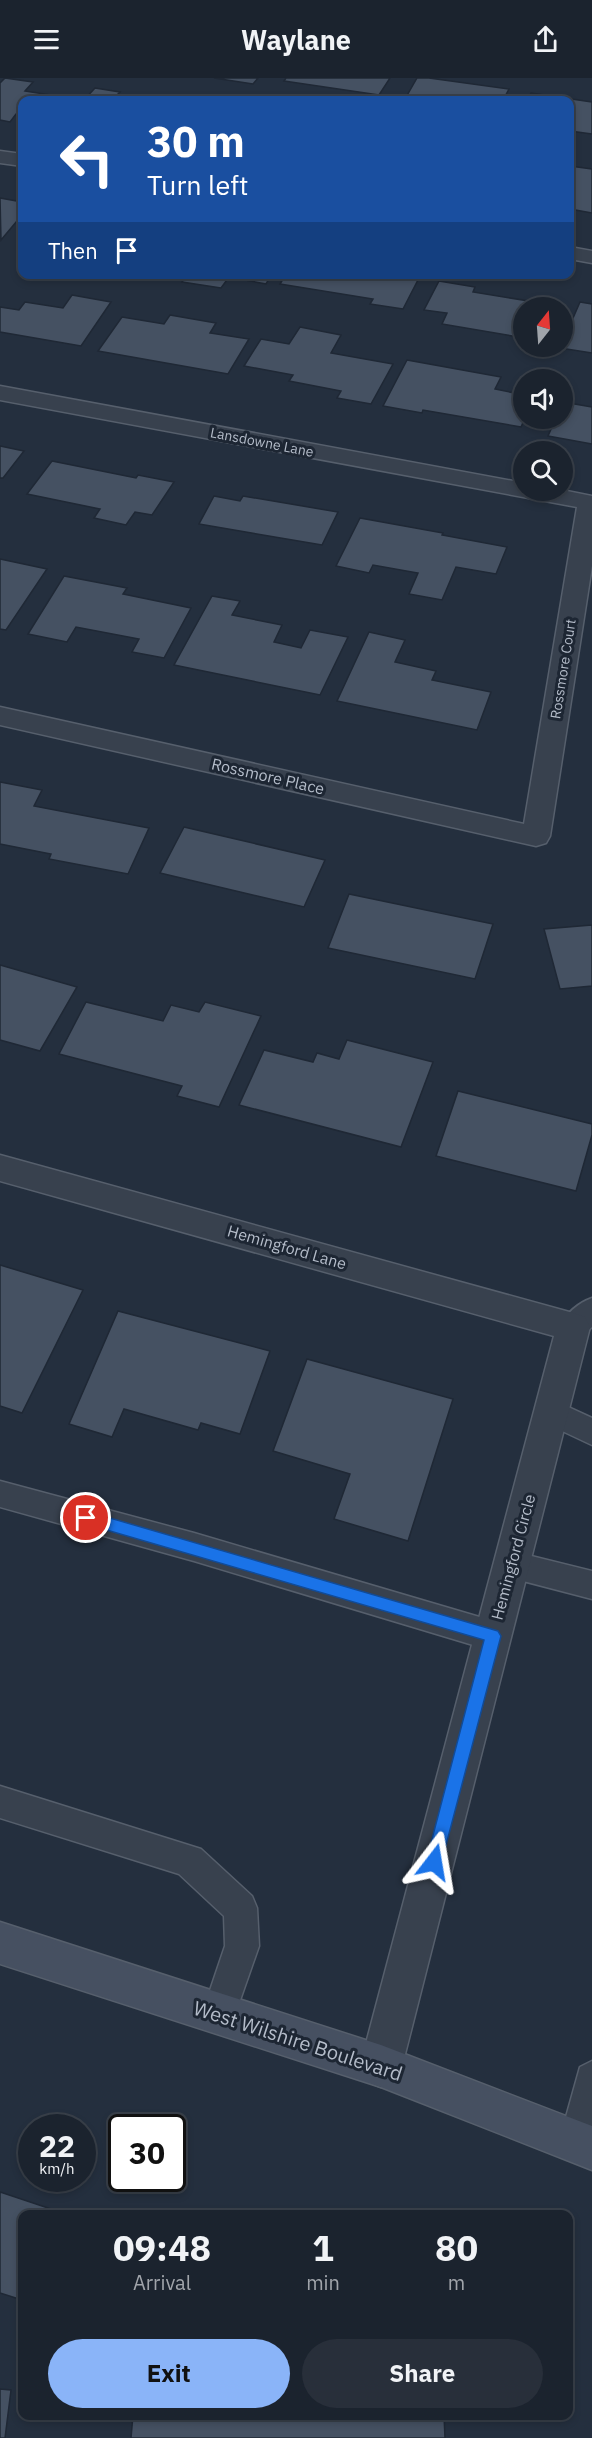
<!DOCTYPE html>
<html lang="en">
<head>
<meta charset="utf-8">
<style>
  body { margin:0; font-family:"IBM Plex Sans",sans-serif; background:#282f3a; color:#f1f3f6; height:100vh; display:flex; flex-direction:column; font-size:22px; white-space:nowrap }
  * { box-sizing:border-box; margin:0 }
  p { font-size:20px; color:#a0a4aa }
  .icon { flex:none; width:33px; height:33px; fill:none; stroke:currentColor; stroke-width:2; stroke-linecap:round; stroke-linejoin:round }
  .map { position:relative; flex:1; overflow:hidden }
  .details { position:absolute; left:18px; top:2132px; width:555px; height:210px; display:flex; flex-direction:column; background:#1b232e; border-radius:12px; box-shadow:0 3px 9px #0003,0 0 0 2px #39404a }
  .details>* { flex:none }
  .banner { position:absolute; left:18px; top:18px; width:556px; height:183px; border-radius:12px; box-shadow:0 3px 9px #0003,0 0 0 2px #39404a; background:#1a4fa0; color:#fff; overflow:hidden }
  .needle { width:39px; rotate:17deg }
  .controls { position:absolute; left:513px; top:219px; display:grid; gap:12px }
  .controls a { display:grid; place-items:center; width:60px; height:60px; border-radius:50%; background:#1b232e; box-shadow:0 3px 9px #0003,0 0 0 2px #39404a; font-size:30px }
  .speed { position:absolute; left:18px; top:2036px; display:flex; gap:12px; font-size:30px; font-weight:700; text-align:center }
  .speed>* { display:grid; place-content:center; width:78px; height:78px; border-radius:50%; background:#1b232e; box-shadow:0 3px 9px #0003,0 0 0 2px #39404a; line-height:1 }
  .speed small { font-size:15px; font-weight:400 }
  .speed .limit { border:3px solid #111; border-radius:9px; background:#fff; color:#111 }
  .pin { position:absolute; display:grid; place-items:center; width:51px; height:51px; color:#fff; margin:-26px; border:3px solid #fff; border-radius:50%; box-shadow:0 2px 6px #0007 }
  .me { position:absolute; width:66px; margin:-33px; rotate:14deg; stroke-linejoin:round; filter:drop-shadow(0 0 4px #0008) }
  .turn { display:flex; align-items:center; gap:21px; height:126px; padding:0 30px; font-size:27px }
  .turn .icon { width:78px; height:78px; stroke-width:2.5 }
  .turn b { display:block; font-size:42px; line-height:51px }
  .then { display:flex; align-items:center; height:57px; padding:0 30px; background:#0003; gap:12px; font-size:22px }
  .eta { display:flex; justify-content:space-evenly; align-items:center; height:102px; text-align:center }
  .eta b { font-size:36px; font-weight:800; line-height:42px }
  .button { display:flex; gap:12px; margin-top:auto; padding:12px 30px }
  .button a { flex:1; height:69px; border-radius:36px; background:#8ab4f8; color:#111; font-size:24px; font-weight:800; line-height:69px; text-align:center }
  .button a+a { background:#282f3a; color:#f1f3f6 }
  header { display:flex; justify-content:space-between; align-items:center; height:78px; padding:0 30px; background:#1b232e; font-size:27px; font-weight:800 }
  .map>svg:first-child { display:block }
  .building { fill:#455162; stroke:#1f2835; stroke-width:1.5 }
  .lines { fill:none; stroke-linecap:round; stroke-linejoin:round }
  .lane-casing { stroke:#565f6c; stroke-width:3 }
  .street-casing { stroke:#565f6c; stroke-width:3 }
  .secondary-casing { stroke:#565f6c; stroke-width:3 }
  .lane { fill:#38414e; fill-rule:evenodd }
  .street { fill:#38414e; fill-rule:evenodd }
  .secondary { fill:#465061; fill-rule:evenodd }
  .route { fill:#1a73e8; stroke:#114b97; stroke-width:1.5 }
  .labels { text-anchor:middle; stroke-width:6; stroke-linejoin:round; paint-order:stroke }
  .far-street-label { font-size:14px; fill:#b4bcc9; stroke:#1d2633 }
  .street-label { font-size:16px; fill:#b4bcc9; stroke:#1d2633 }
  .near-street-label { font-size:20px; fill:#b4bcc9; stroke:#1d2633 }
</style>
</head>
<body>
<header><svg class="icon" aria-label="menu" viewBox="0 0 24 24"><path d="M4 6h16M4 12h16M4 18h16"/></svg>Waylane<svg class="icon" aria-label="share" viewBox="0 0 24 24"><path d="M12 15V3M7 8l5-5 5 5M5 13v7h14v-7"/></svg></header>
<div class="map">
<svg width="592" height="2360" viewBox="0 0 592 2360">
  <rect width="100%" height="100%" fill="#242f3e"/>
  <g class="building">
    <path d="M5 0 33 4 25 13 82 22H22V37L16 36 10 44 0 42V5Z"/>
    <path d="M214 0H258L253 6Z"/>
    <path d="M286 0H390L379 17 284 3Z"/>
    <path d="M417 0H429L509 11 503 22 405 21Z"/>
    <path d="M95 10 120 14 112 22H84Z"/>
    <path d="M531 15 592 24V56L570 53V22H528Z"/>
    <path d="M570 88 592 91V135L570 131Z"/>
    <path d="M0 120 22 124V137L1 162Z"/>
    <path d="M187 196H272L266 206 229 199 221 210 182 204Z"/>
    <path d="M286 196H421L403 231 370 226 373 221 280 206Z"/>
    <path d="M439 203 475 209 473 214 560 228 524 230V260L442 246 447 235 424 232Z"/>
    <path d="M72 217 111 224 81 268 0 254V229L19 232 25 224 63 230Z"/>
    <path d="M580 224 592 226V275L560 270Z"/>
    <path d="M170 237 216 245 210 255 249 261 228 296 98 273 122 239 164 246Z"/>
    <path d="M300 249 341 257 331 275 393 286 371 326 337 320 341 313 289 303 293 297 244 288 261 261 289 266Z"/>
    <path d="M407 282 501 299 495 311 524 317 525 340 521 349 423 332 422 335 383 328Z"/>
    <path d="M563 324 592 329V366L548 358 556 340H562Z"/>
    <path d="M0 368 24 373 3 400H0Z"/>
    <path d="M52 383 136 400 138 397 174 404 152 437 135 434 126 447 94 440 100 431 27 416Z"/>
    <path d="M214 418 240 423 243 418 338 434 322 467 199 446Z"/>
    <path d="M360 440 443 455 442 457 507 469 496 496 456 489 442 522 409 516 418 495 373 487 369 495 336 488Z"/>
    <path d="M0 481 47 491 6 552 0 551Z"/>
    <path d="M64 498 127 510 123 516 191 530 164 580 132 574 139 561 76 549 67 564 28 556Z"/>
    <path d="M212 518 240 523 232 537 282 547 274 564 301 570 310 552 348 559 320 617 174 587Z"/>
    <path d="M369 554 405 562 395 584 436 593 432 602 491 614 477 652 337 623Z"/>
    <path d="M0 704 42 712 34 728 149 750 128 796 49 781 51 776 0 766Z"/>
    <path d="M184 749 325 782 304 829 160 795Z"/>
    <path d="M349 816 493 846 475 901 328 870Z"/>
    <path d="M592 847V908L560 911 544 851Z"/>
    <path d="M0 887 77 909 40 973 0 962Z"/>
    <path d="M86 924 163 943 171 927 199 934 205 924 261 938 219 1029 177 1018 182 1008 59 976Z"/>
    <path d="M347 962 433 984 401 1069 239 1027 264 972 313 984 317 975 339 981Z"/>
    <path d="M458 1013 592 1046V1057L576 1113 436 1078Z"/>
    <path d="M0 1187 83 1212 22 1335 0 1328Z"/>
    <path d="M118 1233 270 1273 240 1356 201 1345 198 1352 124 1331 112 1359 69 1346Z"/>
    <path d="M307 1281 453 1321 408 1463 334 1441 350 1396 273 1373Z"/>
    <path d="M0 2114 66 2136H22V2222L0 2215Z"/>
    <path d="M0 2311 11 2312 5 2360H0Z"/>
    <path d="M133 2337H444L445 2360H131Z"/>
  </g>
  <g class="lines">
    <defs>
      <g id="lane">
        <path d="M592 1220V1249C582 1258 576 1262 563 1257L559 1249C566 1236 578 1225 592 1220Z"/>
        <path d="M551 1321 592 1340V1367L541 1343 537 1334 541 1325Z"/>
        <path d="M0 1403 194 1455 493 1543 504 1548 508 1558 504 1568 493 1573 194 1483 0 1429Z"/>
        <path d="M511 1473 592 1493V1521L500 1497 496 1487 500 1477Z"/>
        <path d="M0 1708 201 1771 252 1818 257 1830 259 1868 231 1948 219 1953 207 1948 202 1936 225 1868 224 1838 179 1796 0 1740Z"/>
        <path d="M592 1983V2071L590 2077 577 2082 564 2077 559 2064 580 1989Z"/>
      </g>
      <g id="street">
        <path d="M0 73 22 76V88L0 85Z"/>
        <path d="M570 169 592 173V185L570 181Z"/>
        <path d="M0 308 524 405V412H562L592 418V488L550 758 546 765 536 768 0 647V629L524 746 577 429 0 322Z"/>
        <path d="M0 1077 573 1235 585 1239 590 1249 402 1988 396 2003 381 2009 366 2003 360 1988 554 1258 0 1103Z"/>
      </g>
      <path id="secondary" d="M0 1844 381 1967 592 2048V2092L381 2009 0 1886Z"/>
    </defs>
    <use href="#lane" class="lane-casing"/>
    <use href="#street" class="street-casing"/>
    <use href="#secondary" class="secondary-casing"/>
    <use href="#lane" class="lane"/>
    <use href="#street" class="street"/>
    <use href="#secondary" class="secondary"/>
  </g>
  <path class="route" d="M86 1433 498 1553 501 1558 440 1790 434 1793 428 1790 426 1784 484 1562 86 1446 79 1440Z"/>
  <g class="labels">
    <g class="far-street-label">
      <text transform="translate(262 364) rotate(11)" y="5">Lansdowne Lane</text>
      <text transform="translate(563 591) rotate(-81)" y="5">Rossmore Court</text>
    </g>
    <g class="street-label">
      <text transform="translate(268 698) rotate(13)" y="6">Rossmore Place</text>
      <text transform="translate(287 1169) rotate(16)" y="6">Hemingford Lane</text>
      <text transform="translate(513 1479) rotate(-75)" y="6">Hemingford Circle</text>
    </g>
    <g class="near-street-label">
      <text transform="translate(298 1963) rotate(18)" y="7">West Wilshire Boulevard</text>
    </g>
  </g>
</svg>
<div class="controls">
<a><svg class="needle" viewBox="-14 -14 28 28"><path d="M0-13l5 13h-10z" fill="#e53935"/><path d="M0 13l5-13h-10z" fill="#a0a4aa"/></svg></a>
<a><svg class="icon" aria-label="sound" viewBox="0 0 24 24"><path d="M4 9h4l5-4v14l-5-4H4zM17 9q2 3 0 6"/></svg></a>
<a><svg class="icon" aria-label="search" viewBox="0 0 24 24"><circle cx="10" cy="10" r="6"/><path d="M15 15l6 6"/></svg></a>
</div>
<div class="speed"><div>22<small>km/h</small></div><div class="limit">30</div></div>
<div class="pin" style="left:86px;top:1440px;background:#d93025"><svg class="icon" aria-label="arrive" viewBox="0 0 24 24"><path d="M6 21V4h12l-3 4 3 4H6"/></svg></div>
<svg class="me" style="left:434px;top:1784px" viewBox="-20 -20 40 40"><path d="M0-17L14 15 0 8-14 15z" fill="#1a73e8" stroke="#fff" stroke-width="4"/></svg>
<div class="banner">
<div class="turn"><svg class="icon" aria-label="left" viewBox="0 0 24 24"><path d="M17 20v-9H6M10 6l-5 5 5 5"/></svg><div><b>30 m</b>Turn left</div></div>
<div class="then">Then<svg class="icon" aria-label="arrive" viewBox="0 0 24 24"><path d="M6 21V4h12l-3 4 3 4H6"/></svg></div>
</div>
<section class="details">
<div class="eta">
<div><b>09:48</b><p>Arrival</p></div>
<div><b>1</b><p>min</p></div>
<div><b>80</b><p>m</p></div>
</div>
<div class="button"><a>Exit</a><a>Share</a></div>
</section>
</div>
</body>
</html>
